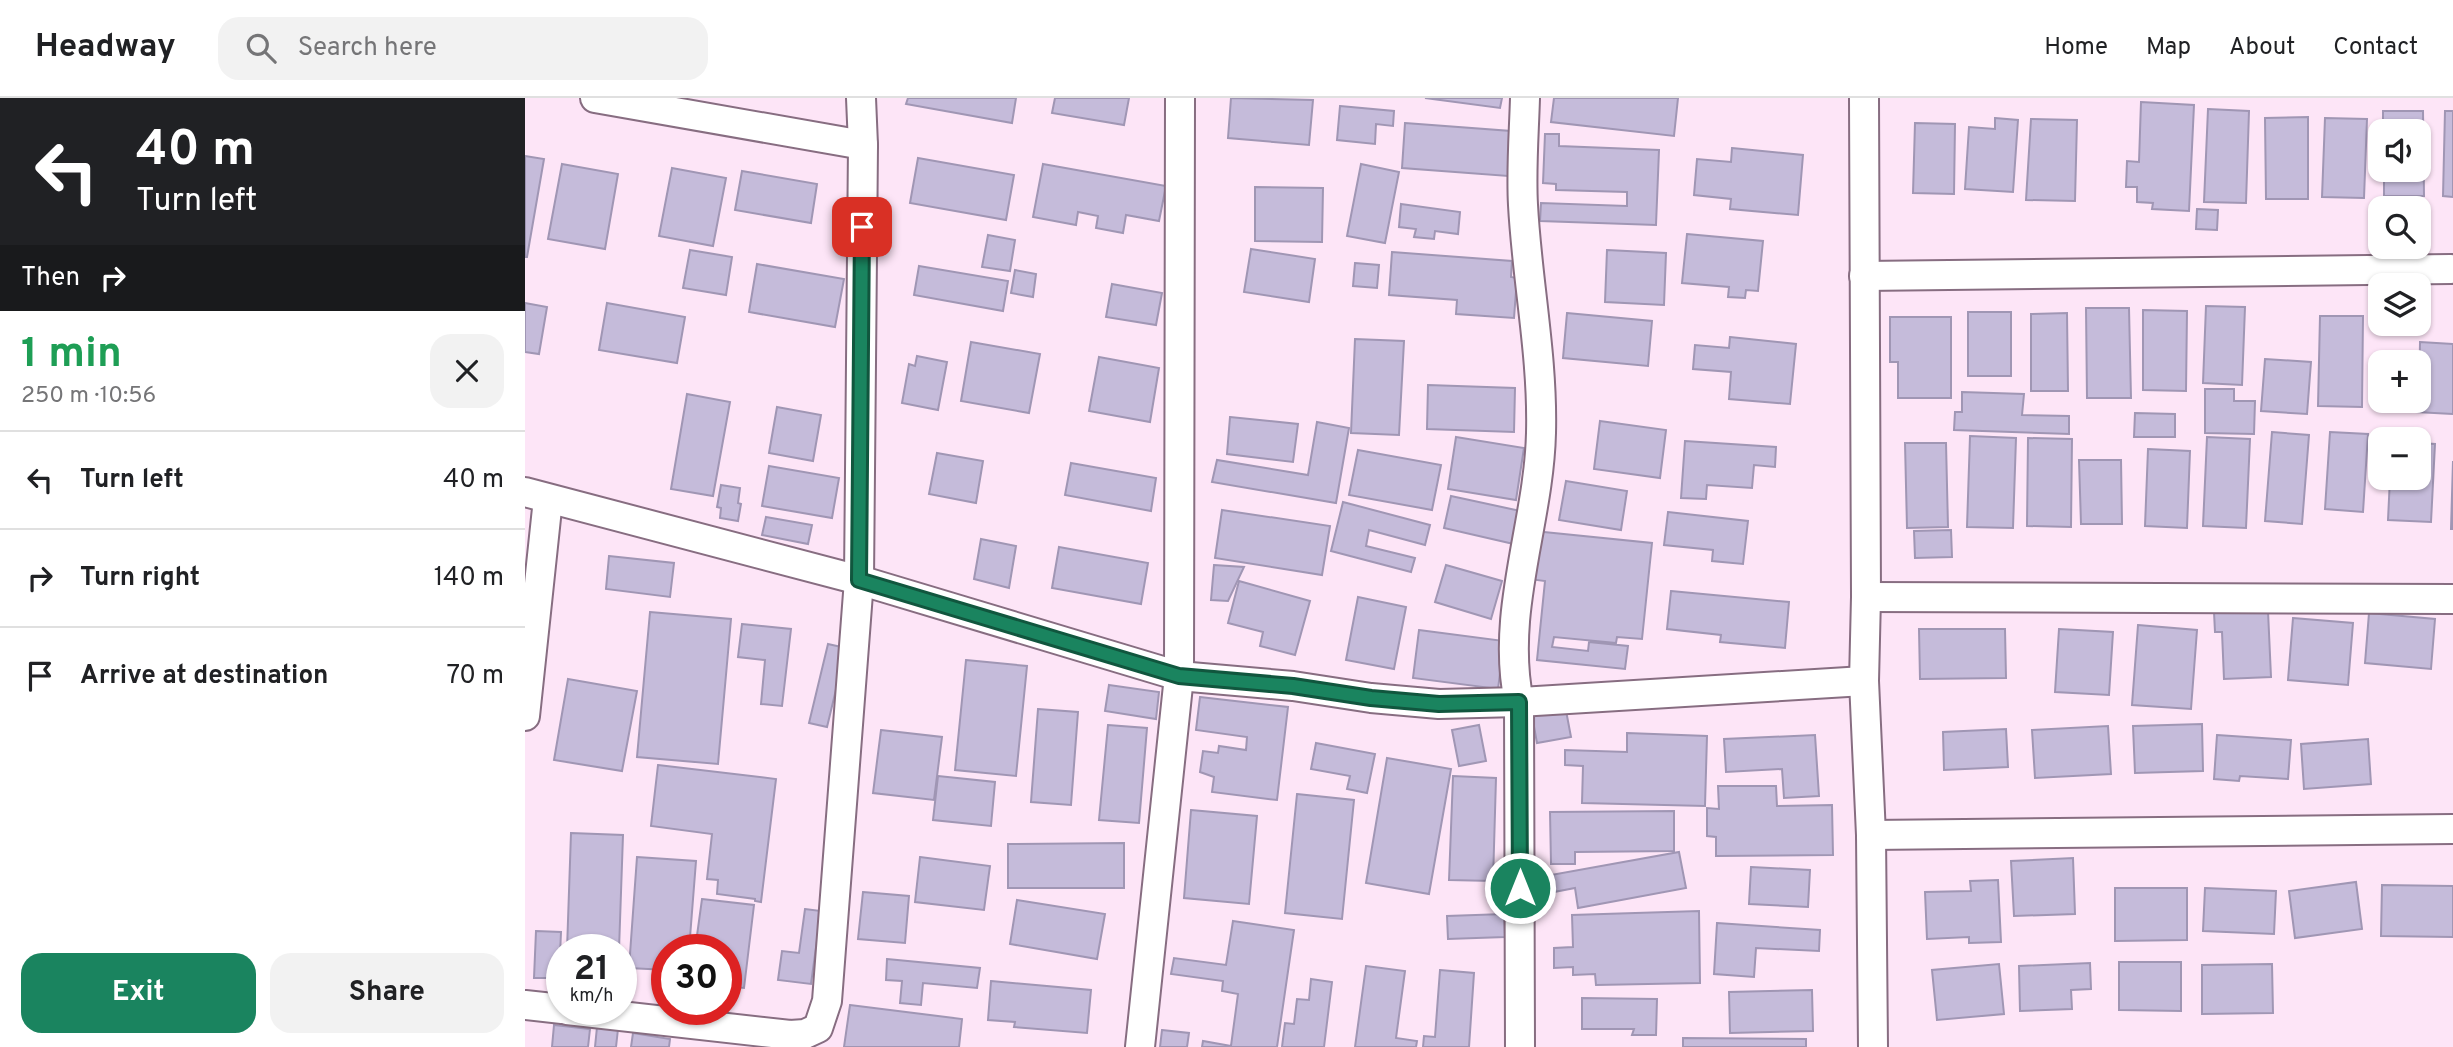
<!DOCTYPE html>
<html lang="en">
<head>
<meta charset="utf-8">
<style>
  body { margin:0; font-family:Overpass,sans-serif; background:#f2f2f2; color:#202124; height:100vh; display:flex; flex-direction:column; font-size:26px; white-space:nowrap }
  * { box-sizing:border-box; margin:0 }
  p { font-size:23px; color:#757577 }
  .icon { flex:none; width:38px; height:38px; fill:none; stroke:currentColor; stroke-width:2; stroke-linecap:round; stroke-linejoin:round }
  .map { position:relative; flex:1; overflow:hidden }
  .sheet { display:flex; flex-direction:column; background:#fff; width:525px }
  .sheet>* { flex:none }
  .banner { background:#202124; color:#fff; overflow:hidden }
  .fabs { position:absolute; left:1843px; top:21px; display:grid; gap:14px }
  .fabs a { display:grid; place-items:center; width:63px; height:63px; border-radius:14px; background:#fff; box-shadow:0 2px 5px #0004; font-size:35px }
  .speed { position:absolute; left:21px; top:836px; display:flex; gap:14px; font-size:35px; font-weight:700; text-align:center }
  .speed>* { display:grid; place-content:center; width:91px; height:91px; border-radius:50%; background:#fff; box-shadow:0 2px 5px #0004; line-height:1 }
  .speed small { font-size:18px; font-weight:400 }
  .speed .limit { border:10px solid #d22; background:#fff; color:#111 }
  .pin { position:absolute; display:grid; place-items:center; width:60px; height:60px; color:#fff; margin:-30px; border-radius:14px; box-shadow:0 4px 10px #0006 }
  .me { position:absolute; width:77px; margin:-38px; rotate:0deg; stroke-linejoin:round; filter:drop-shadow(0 0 5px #0008) }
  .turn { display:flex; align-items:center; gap:24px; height:147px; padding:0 21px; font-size:32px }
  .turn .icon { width:91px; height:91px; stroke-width:2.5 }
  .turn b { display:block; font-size:49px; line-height:60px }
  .then { display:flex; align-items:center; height:66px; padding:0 21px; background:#0003; gap:14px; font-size:26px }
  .round { display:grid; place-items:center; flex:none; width:74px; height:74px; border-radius:21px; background:#f2f2f2 }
  .headline { display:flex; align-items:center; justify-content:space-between; height:119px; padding:0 21px }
  h1 { font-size:42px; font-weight:700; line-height:52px; color:#1e9e55 }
  .action { display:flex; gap:14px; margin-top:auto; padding:14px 21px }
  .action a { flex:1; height:80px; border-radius:21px; background:#1a845f; color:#fff; font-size:28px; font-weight:700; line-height:80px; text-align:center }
  .action a+a { background:#f2f2f2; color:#202124 }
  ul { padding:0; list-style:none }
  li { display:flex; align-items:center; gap:21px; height:98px; padding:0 21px; border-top:2px solid #e0e0e0 }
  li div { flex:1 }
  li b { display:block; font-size:26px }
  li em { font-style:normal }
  header { display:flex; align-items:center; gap:42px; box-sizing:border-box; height:98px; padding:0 35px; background:#fff; border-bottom:2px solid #e0e0e0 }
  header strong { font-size:33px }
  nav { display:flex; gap:38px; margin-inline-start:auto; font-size:24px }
  .search { width:490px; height:63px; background:#f2f2f2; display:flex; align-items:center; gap:18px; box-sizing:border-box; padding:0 24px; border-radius:21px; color:#757577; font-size:26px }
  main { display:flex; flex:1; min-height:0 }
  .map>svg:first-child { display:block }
  .building { fill:#c5bbda; stroke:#a096b4; stroke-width:2 }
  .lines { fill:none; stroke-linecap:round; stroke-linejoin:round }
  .street-casing { stroke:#876d81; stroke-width:32 }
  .street { stroke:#fff; stroke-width:28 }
  .route-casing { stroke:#11563e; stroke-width:18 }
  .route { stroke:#1a845f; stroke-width:12 }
</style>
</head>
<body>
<header>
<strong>Headway</strong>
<div class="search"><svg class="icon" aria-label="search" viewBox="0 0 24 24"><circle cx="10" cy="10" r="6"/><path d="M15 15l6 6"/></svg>Search here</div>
<nav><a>Home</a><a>Map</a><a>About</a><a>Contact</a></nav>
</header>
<main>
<section class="sheet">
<div class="banner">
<div class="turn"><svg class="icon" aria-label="left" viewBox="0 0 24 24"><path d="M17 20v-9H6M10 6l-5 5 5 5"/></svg><div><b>40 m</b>Turn left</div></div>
<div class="then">Then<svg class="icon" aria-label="right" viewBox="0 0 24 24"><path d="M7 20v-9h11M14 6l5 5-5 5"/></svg></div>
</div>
<div class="headline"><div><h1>1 min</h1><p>250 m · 10:56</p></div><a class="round"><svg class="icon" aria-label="close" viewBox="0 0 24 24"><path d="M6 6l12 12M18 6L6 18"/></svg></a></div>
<ul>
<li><svg class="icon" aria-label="left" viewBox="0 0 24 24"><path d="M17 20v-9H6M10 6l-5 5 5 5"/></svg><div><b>Turn left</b></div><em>40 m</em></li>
<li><svg class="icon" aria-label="right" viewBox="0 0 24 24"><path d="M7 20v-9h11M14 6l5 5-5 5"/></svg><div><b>Turn right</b></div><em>140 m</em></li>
<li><svg class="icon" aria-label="arrive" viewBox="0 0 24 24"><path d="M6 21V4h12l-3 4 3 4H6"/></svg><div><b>Arrive at destination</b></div><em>70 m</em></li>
</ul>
<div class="action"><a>Exit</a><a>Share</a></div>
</section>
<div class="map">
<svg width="1928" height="949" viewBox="0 0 1928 949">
  <rect width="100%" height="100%" fill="#fde5f7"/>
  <g class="building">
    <path d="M383 0H491L487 25 381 6Z"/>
    <path d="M530 0H604L599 27 527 15Z"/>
    <path d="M706 0 788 2 784 47 703 40Z"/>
    <path d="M900 0H977L975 10Z"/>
    <path d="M1029 0H1153L1149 38 1026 24Z"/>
    <path d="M1616 4 1669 7 1664 113 1627 111 1628 105 1612 104V89H1601L1602 63 1614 64Z"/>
    <path d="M815 8 869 13 868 28 851 26 850 46 812 42Z"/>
    <path d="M1683 11 1724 13 1721 105 1679 104Z"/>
    <path d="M1858 13H1898L1899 98H1859V72H1894V33H1858Z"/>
    <path d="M1920 13H1928V99L1918 98Z"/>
    <path d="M1783 19V101H1741L1740 20Z"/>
    <path d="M1470 20 1493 22 1488 94 1440 91 1444 29 1470 31Z"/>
    <path d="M1800 20 1842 21 1839 100 1797 99Z"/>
    <path d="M1506 21 1552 22 1550 103 1501 102Z"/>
    <path d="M880 25 986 33 983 78 877 70Z"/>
    <path d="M1390 25 1430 26 1429 96 1388 95Z"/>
    <path d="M1020 36H1034V48L1134 52 1131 127 1015 123 1016 105 1102 108V94L1031 92V86L1018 85Z"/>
    <path d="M1207 50 1278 57 1273 117 1205 111 1206 101 1169 97 1172 61 1206 64Z"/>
    <path d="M0 58 19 61 2 159H0Z"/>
    <path d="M393 60 489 77 481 122 385 105Z"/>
    <path d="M37 66 93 76 80 151 23 141Z"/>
    <path d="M518 66 641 88 634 123 601 117 598 135 571 130 573 118 553 114 551 127 508 119Z"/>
    <path d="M836 66 874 74 860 145 822 138Z"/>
    <path d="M147 70 201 80 188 148 134 138Z"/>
    <path d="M217 73 292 86 286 125 210 112Z"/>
    <path d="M730 89 798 90 797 144 730 143Z"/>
    <path d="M876 106 935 114 933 136 910 133 909 141 889 139 891 131 874 129Z"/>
    <path d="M1672 111 1693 112 1692 132 1671 131Z"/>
    <path d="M1162 136 1238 143 1233 193 1221 192 1220 200 1203 199 1204 189 1157 185Z"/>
    <path d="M463 137 490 142 485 173 457 169Z"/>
    <path d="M726 151 790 161 784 204 719 194Z"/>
    <path d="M165 152 207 159 201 197 158 190Z"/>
    <path d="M1082 152 1141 155 1139 207 1080 204Z"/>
    <path d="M867 154 987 163 986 179 992 180 989 220 931 216 932 202 864 197Z"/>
    <path d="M830 165 854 167 852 190 828 188Z"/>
    <path d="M232 166 319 181 310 229 224 214Z"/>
    <path d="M394 168 483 183 478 213 389 197Z"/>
    <path d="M490 172 511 176 508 199 486 195Z"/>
    <path d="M587 186 637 195 631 227 581 219Z"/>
    <path d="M0 205 22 209 14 256 0 254Z"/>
    <path d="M82 205 160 219 152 265 74 252Z"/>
    <path d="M1681 208 1720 209 1717 287 1678 285Z"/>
    <path d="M1561 210H1604L1606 300H1562Z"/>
    <path d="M1618 212 1662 213 1661 293 1618 292Z"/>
    <rect x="1443" y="214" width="43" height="64"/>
    <path d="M1042 215 1127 223 1123 268 1038 260Z"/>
    <path d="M1542 215 1543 293H1506V216Z"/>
    <path d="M1795 218H1838L1837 309 1793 308Z"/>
    <path d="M1365 219H1426V300H1373V264H1365Z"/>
    <path d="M1205 239 1271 246 1265 306 1204 301 1206 274 1168 271 1170 247 1204 250Z"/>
    <path d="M830 241 879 243 874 337 826 335Z"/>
    <path d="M446 244 515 256 504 315 436 303Z"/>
    <path d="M1895 244 1928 246V316L1872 313V303H1894Z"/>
    <path d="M392 258 422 264 413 312 377 305 384 266 390 268Z"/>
    <path d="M574 259 634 270 625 324 564 313Z"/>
    <path d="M1740 261 1786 264 1782 316 1736 313Z"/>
    <path d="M903 287 990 290 989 334 902 331Z"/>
    <path d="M1680 291H1709V303H1730L1729 336 1680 335Z"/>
    <path d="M1437 294 1499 296 1497 317 1544 318V336L1429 332 1430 314H1437Z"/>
    <path d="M162 296 205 304 188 398 146 391Z"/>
    <path d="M252 309 296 317 288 363 244 355Z"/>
    <path d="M1610 315 1650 316V339H1609Z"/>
    <path d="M705 319 773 326 768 364 702 356Z"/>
    <path d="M1075 323 1141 332 1135 380 1069 371Z"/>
    <path d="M792 324 824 330 811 405 687 384 692 362 783 377Z"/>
    <path d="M1747 334 1784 337 1777 426 1740 423Z"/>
    <path d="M1805 334 1843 336 1838 414 1800 411Z"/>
    <path d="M1445 338 1491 340 1488 430 1442 429Z"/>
    <path d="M931 339 999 350 991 402 923 391Z"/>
    <path d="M1682 339 1725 341 1721 430 1678 428Z"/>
    <path d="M1503 340 1547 341 1546 429 1502 428Z"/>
    <path d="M1160 343 1251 349 1250 369 1229 367 1227 390 1182 387 1181 401 1156 400Z"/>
    <path d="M1380 345H1421L1423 429 1382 430Z"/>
    <path d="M1894 345 1910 346 1906 424 1863 422 1865 380H1894Z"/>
    <path d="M1623 351 1665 353 1662 430 1620 428Z"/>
    <path d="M833 352 916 367 907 412 824 397Z"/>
    <path d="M412 355 458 363 451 405 404 396Z"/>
    <path d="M1554 362H1596L1597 426H1556Z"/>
    <path d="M1928 363V431H1926Z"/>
    <path d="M546 365 631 380 626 413 540 397Z"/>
    <path d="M244 368 314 380 307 420 237 408Z"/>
    <path d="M1041 383 1102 393 1096 432 1034 422Z"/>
    <path d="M196 387 215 390 213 405 216 406 213 423 195 420 196 410 192 409Z"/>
    <path d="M926 398 1000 414 993 447 919 430Z"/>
    <path d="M818 404 905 427 900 447 844 432 841 448 890 460 886 474 806 453Z"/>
    <path d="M697 412 805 428 797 477 690 460Z"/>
    <path d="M1143 414 1223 423 1218 466 1187 463 1188 452 1139 447Z"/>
    <path d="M241 419 287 427 283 446 237 437Z"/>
    <path d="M1426 432 1427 459 1390 460 1389 433Z"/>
    <path d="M1009 433 1127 445 1117 541 1092 539 1091 545 1029 539 1027 549 1063 553 1064 544 1103 548 1100 571 1012 562 1020 483 1004 481Z"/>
    <path d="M456 441 491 448 484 490 449 481Z"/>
    <path d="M534 449 623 465 616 506 527 490Z"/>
    <path d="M84 458 149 465 145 499 81 491Z"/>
    <path d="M689 467 719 469 703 503 686 502Z"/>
    <path d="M921 467 977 483 966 521 910 504Z"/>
    <path d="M714 483 785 503 770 557 735 548 738 534 703 525Z"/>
    <path d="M1146 493 1264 504 1260 550 1195 544 1196 537 1142 531Z"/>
    <path d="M833 499 881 509 869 571 821 562Z"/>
    <path d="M1743 513 1746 579 1699 581 1697 534H1690L1689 514Z"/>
    <path d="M125 514 206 521 193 666 112 659Z"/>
    <path d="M1844 515 1910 521 1906 571 1840 565Z"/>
    <path d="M1768 520 1828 525 1823 587 1763 582Z"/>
    <path d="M217 526 266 531 257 608 236 606 240 562 213 559Z"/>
    <path d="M1613 527 1672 532 1666 611 1607 607Z"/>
    <path d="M1394 531H1480L1481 580 1395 581Z"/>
    <path d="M1534 531 1588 534 1584 597 1530 594Z"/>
    <path d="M894 532 979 543 973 591 888 580Z"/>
    <path d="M303 546 321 550 302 629 284 625Z"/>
    <path d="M441 562 502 568 491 678 430 672Z"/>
    <path d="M43 581 112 593 97 673 29 662Z"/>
    <path d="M584 587 634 594 631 621 580 613Z"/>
    <path d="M675 599 763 609 752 702 687 694 689 679 675 674 678 653 693 655 694 648 721 652 722 639 671 632Z"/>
    <path d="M1039 602 1046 639 1012 645 1005 607Z"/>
    <path d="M513 611 553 614 546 707 506 704Z"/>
    <path d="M1677 626 1678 673 1610 675 1608 628Z"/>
    <path d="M583 627 622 630 614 725 574 722Z"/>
    <path d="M954 627 961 663 934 668 927 632Z"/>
    <path d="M1583 628 1586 676 1510 680 1507 632Z"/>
    <path d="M1481 631 1483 669 1419 672 1418 634Z"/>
    <path d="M356 632 417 639 409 702 348 695Z"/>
    <path d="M1102 635 1182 638 1180 708 1057 705 1058 668 1040 667V652L1102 654Z"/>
    <path d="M1290 637 1294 698 1259 700 1257 671 1201 674 1199 641Z"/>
    <path d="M1692 637 1766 642 1763 681 1715 678 1714 683 1689 681Z"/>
    <path d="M1843 641 1846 686 1779 691 1776 646Z"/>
    <path d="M791 645 850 656 842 695 822 691 825 678 786 671Z"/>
    <path d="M862 660 926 671 904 796 841 785Z"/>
    <path d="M133 667 251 681 236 804 230 803V801L192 796 193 782 182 781 187 736 126 728Z"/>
    <path d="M413 678 470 684 466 728 408 722Z"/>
    <path d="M928 678 971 680 968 783 924 782Z"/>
    <path d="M1193 688H1251L1252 708 1307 707 1308 757 1191 758V739L1182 738V710L1194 711Z"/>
    <path d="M772 696 829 702 817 821 760 815Z"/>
    <path d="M666 712 732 718 724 806 659 800Z"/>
    <path d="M1149 713V753L1050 754V766H1026L1025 714Z"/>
    <path d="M46 735 98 737 94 852H42Z"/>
    <path d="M599 745V790H483V746Z"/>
    <path d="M1154 754 1161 790 1053 810 1050 790 1029 794 1026 777Z"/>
    <path d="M112 759 171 763 164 852H142V872L104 870Z"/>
    <path d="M395 759 465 768 459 812 390 804Z"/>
    <path d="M1548 760 1550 816 1489 818 1486 763Z"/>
    <path d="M1226 769 1285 772 1283 809 1224 806Z"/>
    <path d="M1473 782 1476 844 1444 845V839L1402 841 1400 794 1446 793 1445 783Z"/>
    <path d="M1831 784 1837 831 1770 840 1764 793Z"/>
    <path d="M1857 787 1928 788V839L1856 838Z"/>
    <path d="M1590 790H1662V842L1590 843Z"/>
    <path d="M1680 790 1751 793 1749 836 1678 833Z"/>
    <path d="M338 794 384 798 380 845 333 841Z"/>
    <path d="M177 801 229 807 219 890 201 888V852H170Z"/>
    <path d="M492 802 580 816 572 861 485 846Z"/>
    <path d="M280 811 296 813 286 886 253 882 257 853 274 855Z"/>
    <path d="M1174 813 1175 885 1071 887 1070 876 1048 877V869L1029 870V850L1048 849 1047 817Z"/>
    <path d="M979 816 980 839 923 841 922 818Z"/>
    <path d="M708 823 769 832 752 949H677L678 943 706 948 713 896 697 893 698 883 646 876 649 860 701 867Z"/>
    <path d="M1192 825 1295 832 1294 853 1231 850 1229 879 1189 876Z"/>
    <path d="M11 833 36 834 34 880H9Z"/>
    <path d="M362 861 455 870 452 890 398 885 396 907 375 905 377 883 361 882Z"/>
    <path d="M1594 864H1656V913L1594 912Z"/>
    <path d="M1565 865 1566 891 1546 892 1547 911 1495 913 1494 868Z"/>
    <path d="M1474 866 1479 916 1412 922 1407 872Z"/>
    <path d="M1747 866 1748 915 1677 916V867Z"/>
    <path d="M841 868 880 873 871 940 892 943 891 949H830Z"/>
    <path d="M915 872 949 875 944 949H898L899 938 910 939Z"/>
    <path d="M786 881 807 884 799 949H757L760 925 769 926 772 901 784 902Z"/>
    <path d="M466 883 566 892 562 935 489 929 490 924 463 922Z"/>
    <path d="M1287 892 1288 933 1205 935 1204 894Z"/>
    <path d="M1057 900 1132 901 1131 937H1107L1109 931H1057Z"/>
    <path d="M325 907 437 921 434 949H319Z"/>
    <path d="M29 927 65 931 63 949H27Z"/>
    <path d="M72 929 93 931 91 949H70Z"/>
    <path d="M637 932 664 935 662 949H635Z"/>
    <path d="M108 935 145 941 144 949H106Z"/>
    <path d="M1158 940 1281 941V949H1158Z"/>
  </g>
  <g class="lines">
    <defs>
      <g id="street">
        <path d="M70 0 338 47"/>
        <path d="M1339 0 1341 499 1339 583 1346 737 1348 949"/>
        <path d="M1339 178 1926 171"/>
        <path d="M0 394 334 482 654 578 768 588 846 600 914 606 994 604 1339 583"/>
        <path d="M1341 499 1928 501"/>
        <path d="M0 618 23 401"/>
        <path d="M1346 737 1928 731"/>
        <path d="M0 907 37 911"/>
        <path d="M42 912 265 937 280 936 293 930 302 903 334 482 338 47 336 0"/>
        <path d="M615 949 654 578 655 0"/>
        <path d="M995 949 994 604C975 514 1014 425 1016 335 1018 258 1002 183 998 107 996 71 999 35 1000 0"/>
      </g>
    </defs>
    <use href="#street" class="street-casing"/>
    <use href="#street" class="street"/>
  </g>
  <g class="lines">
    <defs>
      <path id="route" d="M337 129 334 482 654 578 768 588 846 600 914 606 994 604 995 790"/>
    </defs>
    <use href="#route" class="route-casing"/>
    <use href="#route" class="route"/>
  </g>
</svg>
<div class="fabs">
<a><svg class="icon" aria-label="sound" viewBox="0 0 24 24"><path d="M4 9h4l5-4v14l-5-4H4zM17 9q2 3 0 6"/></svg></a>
<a><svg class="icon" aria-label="search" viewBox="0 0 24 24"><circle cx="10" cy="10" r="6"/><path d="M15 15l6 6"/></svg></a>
<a><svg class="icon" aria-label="layers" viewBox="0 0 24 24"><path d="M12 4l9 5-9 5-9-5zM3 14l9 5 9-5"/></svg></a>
<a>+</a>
<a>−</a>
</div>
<div class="speed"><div>21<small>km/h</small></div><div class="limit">30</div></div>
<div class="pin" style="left:337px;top:129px;background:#d93025"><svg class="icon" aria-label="arrive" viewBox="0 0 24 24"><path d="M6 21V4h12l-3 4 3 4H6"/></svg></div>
<svg class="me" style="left:995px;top:790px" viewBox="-20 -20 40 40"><circle r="17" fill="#1a845f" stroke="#fff" stroke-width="3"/><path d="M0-11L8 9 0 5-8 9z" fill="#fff"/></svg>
</div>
</main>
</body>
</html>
